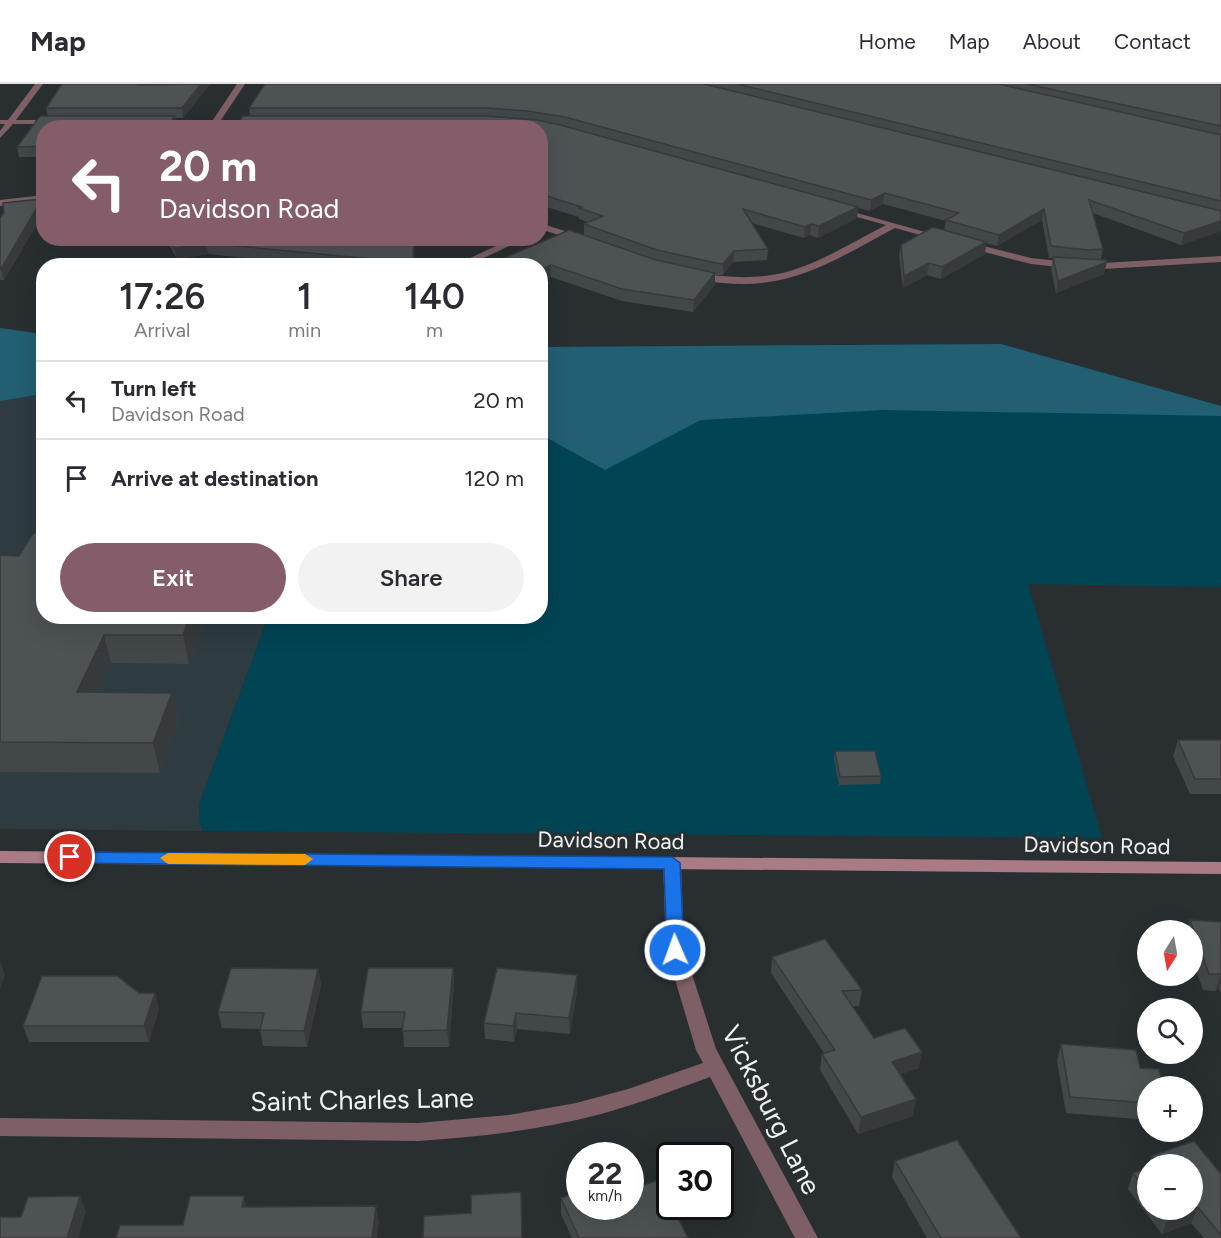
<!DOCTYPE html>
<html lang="en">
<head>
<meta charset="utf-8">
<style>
  body { margin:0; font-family:Figtree,sans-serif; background:#f2f2f3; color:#2b2b33; height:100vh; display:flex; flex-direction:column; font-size:22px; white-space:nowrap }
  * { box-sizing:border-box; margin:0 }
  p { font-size:20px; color:#7c7c81 }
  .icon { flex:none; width:33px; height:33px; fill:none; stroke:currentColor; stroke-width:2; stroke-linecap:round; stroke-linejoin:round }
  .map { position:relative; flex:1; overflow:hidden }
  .sheet { position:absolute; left:36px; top:174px; width:512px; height:366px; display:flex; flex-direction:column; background:#fff; border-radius:24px; box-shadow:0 6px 24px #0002 }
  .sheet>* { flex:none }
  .hud { position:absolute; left:36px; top:36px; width:512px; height:126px; border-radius:24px; box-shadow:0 6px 24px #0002; background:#855d6a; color:#fff; overflow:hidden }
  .needle { width:39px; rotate:191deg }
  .controls { position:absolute; left:1137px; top:836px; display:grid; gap:12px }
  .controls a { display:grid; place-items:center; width:66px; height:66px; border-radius:50%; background:#fff; box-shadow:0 6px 24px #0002; font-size:30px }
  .speed { position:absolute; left:566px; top:1058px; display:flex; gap:12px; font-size:30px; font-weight:700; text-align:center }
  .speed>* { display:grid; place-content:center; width:78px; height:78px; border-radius:50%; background:#fff; box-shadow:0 6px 24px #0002; line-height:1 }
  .speed small { font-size:15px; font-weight:400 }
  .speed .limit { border:3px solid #111; border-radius:9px; background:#fff; color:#111 }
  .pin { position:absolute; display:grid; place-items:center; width:51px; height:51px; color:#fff; margin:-26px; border:3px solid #fff; border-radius:50%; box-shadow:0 2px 6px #0007 }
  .me { position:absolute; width:66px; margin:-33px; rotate:358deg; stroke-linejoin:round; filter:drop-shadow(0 0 4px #0008) }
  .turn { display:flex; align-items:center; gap:21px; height:126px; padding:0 24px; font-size:27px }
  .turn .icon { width:78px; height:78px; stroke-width:2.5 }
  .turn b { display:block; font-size:42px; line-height:51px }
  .eta { display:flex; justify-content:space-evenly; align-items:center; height:102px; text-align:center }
  .eta b { font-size:36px; font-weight:600; line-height:42px }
  .button { display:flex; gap:12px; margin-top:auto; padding:12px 24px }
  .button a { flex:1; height:69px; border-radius:36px; background:#855d6a; color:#fff; font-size:24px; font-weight:600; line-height:69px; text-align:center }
  .button a+a { background:#f2f2f3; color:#2b2b33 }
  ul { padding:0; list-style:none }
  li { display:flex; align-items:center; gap:18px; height:78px; padding:0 24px; border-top:2px solid #e1e1e2 }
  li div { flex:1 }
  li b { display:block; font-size:22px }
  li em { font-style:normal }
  header { display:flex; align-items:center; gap:36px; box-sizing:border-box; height:84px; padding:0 30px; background:#fff; border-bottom:2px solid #e1e1e2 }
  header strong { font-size:28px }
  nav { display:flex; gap:33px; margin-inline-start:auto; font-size:21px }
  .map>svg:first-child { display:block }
  .built { fill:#2e3b40 }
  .green { fill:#014454 }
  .forest { fill:#225f72 }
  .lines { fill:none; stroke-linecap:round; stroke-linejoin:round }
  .street { fill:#7d5f65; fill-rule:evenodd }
  .secondary { fill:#a97b84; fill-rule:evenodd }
  .wall { fill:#424749 }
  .shaded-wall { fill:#363a3c }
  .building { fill:#4d5355; stroke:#363a3c; stroke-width:1.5 }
  .route { fill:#1a73e8; stroke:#114b97; stroke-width:1.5 }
  .slow { fill:#f59e0b }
  .labels { text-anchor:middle; stroke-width:5; stroke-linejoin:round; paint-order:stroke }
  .street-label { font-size:22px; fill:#eef2f3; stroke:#292f31 }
  .near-street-label { font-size:27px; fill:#eef2f3; stroke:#292f31 }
</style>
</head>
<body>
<header>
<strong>Map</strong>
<nav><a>Home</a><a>Map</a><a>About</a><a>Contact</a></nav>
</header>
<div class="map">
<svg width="1221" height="1154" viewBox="0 0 1221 1154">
  <rect width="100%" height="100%" fill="#292f31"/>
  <path class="built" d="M43 310 44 532 268 533 199 721V737L203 747 0 745V317Z"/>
  <path class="green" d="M1001 260 1221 322V503L1028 500 1102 754 203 747 199 737V721L268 533 540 532V263Z"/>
  <g class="forest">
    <path d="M0 244 43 250V310L0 317Z"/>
    <path d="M1001 260 1221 322V332L883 326 701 336 605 386 540 350V263Z"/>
  </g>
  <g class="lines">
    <g class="street">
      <path d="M35 0H43L16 36H54L58 38 54 40H13L0 54V47L5 40H0V36H8Z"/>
      <path d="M237 0H245L221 36H261V40H156L152 38 156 36H213Z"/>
      <path d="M44 111V117L0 122V116Z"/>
      <path d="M835 123 947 154 942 157 895 144C836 175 793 206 723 199 713 198 699 198 692 192L697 189C786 203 811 180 886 141L835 127Z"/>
      <path d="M540 139 583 153 585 155 580 158 540 145Z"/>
      <path d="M513 154H526L467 182H453Z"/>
      <path d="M968 158 1031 174 1086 180 1221 172V178L1086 186 1031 180 965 163V159Z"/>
      <path d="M672 773 678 775 681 779 684 865 716 965 818 1154H795L710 993C674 1006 638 1020 601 1030 541 1046 480 1053 418 1057L0 1052V1034L418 1039 509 1031 576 1019 628 1005 703 979 696 966 666 865 663 779 666 775Z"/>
    </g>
    <path class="secondary" d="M0 767 1221 778V790L0 779Z"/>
  </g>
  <g class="wall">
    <path d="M140 0H210L183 34H175L176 40H238L250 32 249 24 265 0H1221V147L1181 161 1093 129 1103 165 1101 175 1104 190 1056 209 1051 184 1053 174H1049L1042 136 997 162 986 159 985 170 941 195 927 191 903 204 899 172 901 161 944 147 946 137 883 120 870 127 858 124 857 134 818 154 810 151 804 154 752 139 768 165 767 176 733 178 723 191H715V201L693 228 622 217 551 193 540 198V182H495V178L628 167 584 151V140L588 138 579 135V133L540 121V44H44V73H19L17 63 48 32 46 24Z"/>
    <path d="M42 115 44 128 4 196H0V134Z"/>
    <path d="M165 154H461L458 160 415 158 414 182H324L208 170 177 175Z"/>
    <path d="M0 471 19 472 207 532 189 580 111 579 98 608 172 609 179 638 160 689 0 688Z"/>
    <path d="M1178 656H1221V710H1190L1173 672Z"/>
    <path d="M835 667 881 692 880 700 839 701 834 675Z"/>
    <path d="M1190 836 1221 838V909L1219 904 1215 907 1203 906 1192 875V846H1187Z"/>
    <path d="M772 873 862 906 859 922H853L874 954 919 984 900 990 913 1032 858 1050 820 986 822 970 824 969 771 889Z"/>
    <path d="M453 884 454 900 449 963H404L403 944H363L361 928Z"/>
    <path d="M318 885 321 901 307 963 263 962 260 945 222 944 218 928Z"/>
    <path d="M577 907 570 950 517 945 514 958 485 955 484 939Z"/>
    <path d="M159 925 149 958H29L23 942Z"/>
    <path d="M1061 960 1140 984 1148 1002V1036L1066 1029 1057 977Z"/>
    <path d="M1194 1057 1221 1090V1154H1204L1191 1139 1162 1150 1128 1105 1133 1089 1147 1084 1148 1083V1125H1192V1080H1149L1151 1072Z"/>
    <path d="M895 1077 1021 1154H927L892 1093Z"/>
    <path d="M561 1114 688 1154H572L561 1130Z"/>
  </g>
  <g class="shaded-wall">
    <path d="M201 0H210L183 34 182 24Z"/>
    <path d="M175 32 177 42 169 40Z"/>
    <path d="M885 109 883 120 870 127 871 116Z"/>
    <path d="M42 115 44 128 4 196 1 185Z"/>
    <path d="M858 123 857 134 818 154 819 142Z"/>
    <path d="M1044 125 1042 136 997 162 999 151Z"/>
    <path d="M1221 137V147L1181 161 1184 149Z"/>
    <path d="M811 140 810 151 804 154 805 143Z"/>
    <path d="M414 154H415V158L414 182H413Z"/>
    <path d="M986 158 985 170 941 195 942 183Z"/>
    <path d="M206 159 208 170 177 175 174 164Z"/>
    <path d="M734 167 733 178 723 191V180Z"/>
    <path d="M1107 178 1104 190 1056 209 1058 197Z"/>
    <path d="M929 179 927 191 903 204 904 192Z"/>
    <path d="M551 181V193L540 198V186Z"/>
    <path d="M715 189V201L693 228 694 216Z"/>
    <path d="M190 532H207L189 580 183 551Z"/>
    <path d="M104 551 111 579 85 637 77 608Z"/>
    <path d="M172 609 179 638 160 689 153 659Z"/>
    <path d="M0 877 5 891 0 905Z"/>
    <path d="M453 884 454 900 449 963 447 946Z"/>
    <path d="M318 885 321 901 307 963 304 947Z"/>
    <path d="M1221 890V899L1219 904 1215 907Z"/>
    <path d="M577 891V907L570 950 569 934Z"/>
    <path d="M155 909 159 925 149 958 144 942Z"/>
    <path d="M516 929 517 945 514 958 513 942Z"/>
    <path d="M922 968 919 984 889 994 892 978Z"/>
    <path d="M916 1015 913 1032 858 1050 861 1033Z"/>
    <path d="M80 1112 86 1128 78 1154H67Z"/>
    <path d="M244 1112 248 1128 242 1123Z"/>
    <path d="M376 1122 379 1138 377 1154H372Z"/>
    <path d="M1198 1123 1191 1139 1162 1150 1168 1134Z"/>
  </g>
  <g class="building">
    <path d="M62 0H137L138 1 201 0 182 24H46Z"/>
    <path d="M265 0H704L1221 127V137L1184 149 1089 116 1103 165 1088 166 1051 162 1044 125 999 151 946 136 959 129 885 109 871 116 565 33 527 27 488 24H249Z"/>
    <path d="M737 0H999L1221 51V117Z"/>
    <path d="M1027 0H1221V42Z"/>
    <path d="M40 32H175L169 40H238L243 32H487L537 36 560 41 858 123 819 142 811 140 805 143 743 125 768 165 734 167 723 180 716 179 657 166 584 140 603 132 579 124 582 123 540 110V44H44V62L17 63Z"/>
    <path d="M42 115 1 185 0 184V134L4 129 3 119Z"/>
    <path d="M933 143 986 158 942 183 929 179 904 192 901 161Z"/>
    <path d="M569 146 656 176 715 189 694 216 622 205 551 181 540 186V182H505L495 178Z"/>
    <path d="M170 154H414L413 179 206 159 174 164Z"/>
    <path d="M1053 173 1106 176 1107 178 1058 197Z"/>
    <path d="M33 449H44V532H190L183 551H104L77 608 172 609 153 659 0 658V471L19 472Z"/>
    <path d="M1178 656H1221V695H1195Z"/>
    <path d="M835 667H875L881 692 840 693Z"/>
    <path d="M1190 836 1221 838V890H1209Z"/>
    <path d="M825 855 862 906 842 907 874 954 905 944 922 968 892 978 916 1015 861 1033 822 970 835 966 772 873Z"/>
    <path d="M231 884 318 885 304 947 260 946 264 929 218 928Z"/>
    <path d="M368 884H453L447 946 402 947 405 928H361Z"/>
    <path d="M497 884 577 891 569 934 516 929 513 942 484 939Z"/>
    <path d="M42 892H117L139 909H155L144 942H23Z"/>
    <path d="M1061 960 1136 966 1140 984 1159 985 1163 1002H1148V1019L1070 1013Z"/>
    <path d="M957 1056 1021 1154H941L895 1077Z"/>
    <path d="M1194 1057 1221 1090V1151L1198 1123 1192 1125V1080H1157L1151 1072Z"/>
    <path d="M1148 1084V1108L1133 1089Z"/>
    <path d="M658 1096 669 1117V1122H672L688 1154H579L561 1114 579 1108V1122H630V1106Z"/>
    <path d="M521 1108 522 1154H423L424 1132 471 1129V1111Z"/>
    <path d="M80 1112 67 1154H0V1133H21L28 1113Z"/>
    <path d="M190 1112H244L242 1123 376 1122 372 1154H116L120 1141H183Z"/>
    <path d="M1161 1125H1192L1168 1134Z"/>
  </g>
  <path class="route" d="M70 768 672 773 680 779 684 866 681 870H669L667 866 664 785 70 779 62 773Z"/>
  <path class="slow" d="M168 769 305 770 313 775 305 781 168 780 160 774Z"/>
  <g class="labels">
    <g class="street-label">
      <text transform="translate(611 756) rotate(1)" y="8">Davidson Road</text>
      <text transform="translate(1097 761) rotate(1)" y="8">Davidson Road</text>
    </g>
    <g class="near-street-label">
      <text transform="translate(362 1016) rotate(-1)" y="9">Saint Charles Lane</text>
      <text transform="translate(771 1026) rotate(63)" y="9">Vicksburg Lane</text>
    </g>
  </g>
</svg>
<div class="controls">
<a><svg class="needle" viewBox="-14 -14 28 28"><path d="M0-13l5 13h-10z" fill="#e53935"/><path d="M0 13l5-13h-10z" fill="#7c7c81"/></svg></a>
<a><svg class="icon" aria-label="search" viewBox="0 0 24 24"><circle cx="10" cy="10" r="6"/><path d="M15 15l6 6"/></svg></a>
<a>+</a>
<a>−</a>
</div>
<div class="speed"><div>22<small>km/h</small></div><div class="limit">30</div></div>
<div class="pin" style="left:70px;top:773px;background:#d93025"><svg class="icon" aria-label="arrive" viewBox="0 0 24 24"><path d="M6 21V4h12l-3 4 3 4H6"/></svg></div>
<svg class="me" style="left:675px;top:866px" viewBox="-20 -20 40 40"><circle r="17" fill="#1a73e8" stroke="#fff" stroke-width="3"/><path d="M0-11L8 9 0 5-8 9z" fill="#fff"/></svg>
<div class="hud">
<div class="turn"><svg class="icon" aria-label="left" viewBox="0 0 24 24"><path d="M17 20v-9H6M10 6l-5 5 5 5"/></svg><div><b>20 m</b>Davidson Road</div></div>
</div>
<section class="sheet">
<div class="eta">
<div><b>17:26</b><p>Arrival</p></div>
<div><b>1</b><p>min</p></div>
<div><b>140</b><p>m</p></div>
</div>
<ul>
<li><svg class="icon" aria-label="left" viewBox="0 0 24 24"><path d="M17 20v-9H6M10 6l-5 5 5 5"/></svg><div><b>Turn left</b><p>Davidson Road</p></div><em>20 m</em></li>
<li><svg class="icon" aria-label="arrive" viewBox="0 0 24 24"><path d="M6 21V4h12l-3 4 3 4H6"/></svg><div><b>Arrive at destination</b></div><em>120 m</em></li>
</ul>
<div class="button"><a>Exit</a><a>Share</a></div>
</section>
</div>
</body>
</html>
